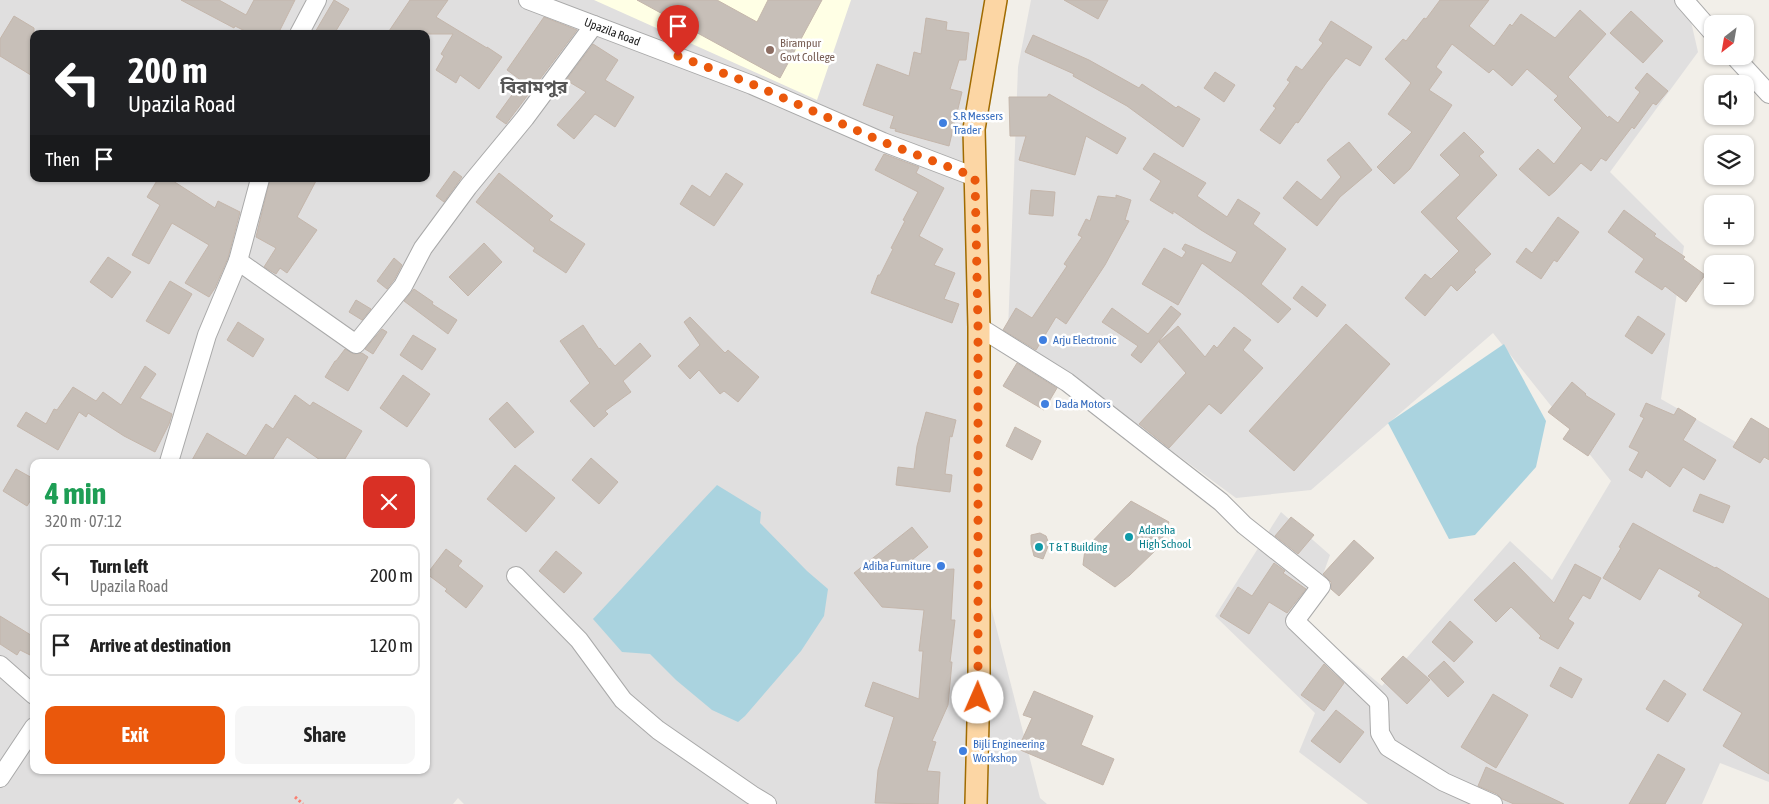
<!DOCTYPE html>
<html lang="en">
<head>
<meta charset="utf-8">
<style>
  body { margin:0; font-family:"Asap Condensed","Noto Sans Bengali",sans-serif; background:#f6f6f6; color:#222; height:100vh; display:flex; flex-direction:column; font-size:19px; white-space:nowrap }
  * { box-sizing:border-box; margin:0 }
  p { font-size:16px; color:#767676 }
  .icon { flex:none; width:28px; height:28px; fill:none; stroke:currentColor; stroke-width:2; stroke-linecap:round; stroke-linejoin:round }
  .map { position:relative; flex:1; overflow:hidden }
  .drawer { position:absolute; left:30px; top:459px; width:400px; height:315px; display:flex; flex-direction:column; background:#fff; border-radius:10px; box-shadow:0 1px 4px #0004 }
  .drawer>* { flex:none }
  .banner { position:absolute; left:30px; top:30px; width:400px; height:152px; border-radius:10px; box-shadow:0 1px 4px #0004; background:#202124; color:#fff; overflow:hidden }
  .needle { width:32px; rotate:211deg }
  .buttons { position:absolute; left:1704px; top:15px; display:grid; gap:10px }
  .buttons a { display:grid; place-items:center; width:50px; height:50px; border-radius:10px; background:#fff; box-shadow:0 1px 4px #0004; font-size:25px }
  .pin { position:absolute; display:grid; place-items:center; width:42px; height:42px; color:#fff; margin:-51px -21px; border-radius:50% 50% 50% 0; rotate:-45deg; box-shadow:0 0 5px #0007 }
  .pin .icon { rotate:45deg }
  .me { position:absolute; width:55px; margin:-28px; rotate:1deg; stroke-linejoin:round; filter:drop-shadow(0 0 4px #0008) }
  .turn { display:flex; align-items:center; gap:18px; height:105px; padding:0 15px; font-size:22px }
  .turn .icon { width:65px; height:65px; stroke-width:2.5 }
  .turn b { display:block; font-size:35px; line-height:42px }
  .then { display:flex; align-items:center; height:48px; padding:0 15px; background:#0003; gap:10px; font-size:19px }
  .round { display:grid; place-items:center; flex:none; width:52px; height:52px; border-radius:10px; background:#f6f6f6 }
  .summary { display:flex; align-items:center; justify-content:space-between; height:85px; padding:0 15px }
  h1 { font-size:30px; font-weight:700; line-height:38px; color:#1e9e55 }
  .cta { display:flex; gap:10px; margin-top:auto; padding:10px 15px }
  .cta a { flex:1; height:58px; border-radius:10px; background:#ea580c; color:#fff; font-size:20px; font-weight:700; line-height:58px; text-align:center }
  .cta a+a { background:#f6f6f6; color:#222 }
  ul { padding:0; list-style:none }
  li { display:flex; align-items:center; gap:15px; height:62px; margin:0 10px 8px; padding:0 5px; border:2px solid #e0e0e0; border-radius:10px }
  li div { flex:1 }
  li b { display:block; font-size:19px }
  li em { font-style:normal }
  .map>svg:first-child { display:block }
  .residential { fill:#e0dfdf; fill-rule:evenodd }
  .education { fill:#ffffe5 }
  .water { fill:#aad3df }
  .building { fill:#c7bfb8; stroke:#c4b6ab }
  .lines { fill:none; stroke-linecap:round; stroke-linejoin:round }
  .minor-casing { stroke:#a9a9a9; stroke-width:20 }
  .major-casing { stroke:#a06b00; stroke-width:24 }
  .path { stroke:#fa8072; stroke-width:3; stroke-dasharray:2.5 2.5; stroke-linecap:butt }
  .minor { stroke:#fff; stroke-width:18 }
  .major { stroke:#fcd6a4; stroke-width:21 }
  .route { stroke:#ea580c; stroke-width:9; stroke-dasharray:0 16.2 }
  .education-dot { fill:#8d6e63; stroke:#fff; stroke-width:2 }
  .shop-dot { fill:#3f7fe0; stroke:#fff; stroke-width:2 }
  .culture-dot { fill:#0f9aa8; stroke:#fff; stroke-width:2 }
  .labels { text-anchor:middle; stroke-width:5; stroke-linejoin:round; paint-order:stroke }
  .street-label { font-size:12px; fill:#222; stroke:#fff }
  .education-label { font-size:12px; fill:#785e54; stroke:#fff; text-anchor:start }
  .shop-label { font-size:12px; fill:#366cbe; stroke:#fff; text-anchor:start }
  .culture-label { font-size:12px; fill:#0d838f; stroke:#fff; text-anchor:start }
  .district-label { font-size:18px; font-weight:bold; fill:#555; stroke:#fff }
</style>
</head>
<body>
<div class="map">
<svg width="1769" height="804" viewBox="0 0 1769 804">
  <rect width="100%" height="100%" fill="#f2efe9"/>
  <g class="residential">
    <path d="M0 0H1008L981 159V568L1040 798 1047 804H464L458 798 453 804H0ZM34 34H426V179H34ZM34 462H426V770H34Z"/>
    <path d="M1031 0H1686L1698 52 1610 172 1684 246 1661 399 1769 461V782L1720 763 1702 804H1368L1299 752 1315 713 1215 616 1281 512 1330 555 1306 622 1382 686 1510 541 1552 580 1611 481 1493 333 1311 490 1236 498 1008 331 1018 67Z"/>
  </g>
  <path class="education" d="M594 0H851L817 100Z"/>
  <g class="water">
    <path d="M1504 344 1546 421 1536 467 1475 535 1449 539 1388 423Z"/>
    <path d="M717 485 761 512 760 523 807 571 828 589 824 616 801 651 745 716 738 722 712 710 676 680 650 654 622 652 593 619C635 575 675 529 717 485Z"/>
  </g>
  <g class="building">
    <path d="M181 0H219L246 15 254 0H295L278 34H251L235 26 234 28Z"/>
    <path d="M334 0 349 9 334 34H314Z"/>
    <path d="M410 0H448L436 17 487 48V47L502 57 479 89 460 75 456 83 436 70 444 56 441 54 453 34H387Z"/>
    <path d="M637 0H717L757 22 768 0H822L780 78Z"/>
    <path d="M1064 0H1108L1098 19Z"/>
    <path d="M1440 0H1489L1469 26 1494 46 1510 24 1512 26 1521 14 1555 38 1580 10 1606 34 1568 77 1608 118 1609 116 1618 123 1640 92 1635 88 1647 73 1668 91 1656 105 1653 103 1634 129 1632 127 1606 161 1601 158 1591 171 1581 163 1555 191 1549 196 1519 169 1538 149 1554 164 1582 128 1554 100 1558 96 1527 69 1512 86 1493 69 1489 73 1452 44 1436 67 1442 72 1429 90 1452 105 1410 169 1394 184 1377 167 1412 132 1388 114 1411 83 1385 59 1403 39 1406 41 1424 18 1426 19Z"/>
    <path d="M1631 11 1663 41 1643 63 1610 33Z"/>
    <path d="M14 16 34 28V77L0 56V39Z"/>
    <path d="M544 17 577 30 506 124 496 117 522 81 507 70Z"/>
    <path d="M926 18 947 22 946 30 969 33 966 60H959L950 89 962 92 949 146 895 131 896 129 890 128 894 116 863 105 877 64 909 76 914 52 921 54Z"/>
    <path d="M1331 21 1372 47 1360 66 1346 58 1327 82 1298 123 1296 122 1280 144 1260 130 1276 108 1273 106 1290 82 1287 80 1296 66 1302 70 1323 43 1319 40Z"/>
    <path d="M1033 35 1089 60 1139 88 1142 84 1176 108 1178 106 1200 119 1183 147 1127 106 1073 76 1074 74 1025 52Z"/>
    <path d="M593 44 618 60 605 80 634 97 615 127 595 114 574 139 557 125 586 92 566 80Z"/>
    <path d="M1215 72 1235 85 1224 102 1204 88Z"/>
    <path d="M1049 94 1126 138 1117 154 1086 136 1075 175 1019 160 1026 136H1010L1009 97H1047Z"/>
    <path d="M1464 132 1484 152 1479 156 1497 175 1456 218 1491 254 1474 270 1476 272 1457 291 1451 285 1425 316 1405 298 1425 274 1431 279 1459 251 1421 212 1460 175 1440 155Z"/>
    <path d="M1349 142 1372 170 1340 197 1317 226 1283 198 1297 181 1321 200 1341 177 1327 160Z"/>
    <path d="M1154 153 1206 183 1197 196 1227 217 1238 199 1260 213 1253 224 1286 249 1261 284 1291 309 1278 323 1242 293 1202 263 1178 305 1142 284 1164 248 1182 258 1186 252 1182 249 1185 244 1231 263 1237 252 1201 230 1173 211V214L1150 200 1161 181 1143 169Z"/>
    <path d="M884 154 919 167 916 173 944 188 919 236 943 249 934 265 955 273 944 299 959 304 952 323 871 293 878 275H880L893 249 891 248 905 221 903 220 918 192 875 170Z"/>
    <path d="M454 171 462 177 444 202 436 196Z"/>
    <path d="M499 173 553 216 549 220 585 244 566 273 533 251 535 248 476 202Z"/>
    <path d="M726 173 743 184 714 226 680 204 692 185 710 197Z"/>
    <path d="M158 179H170L215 208 218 201 240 212 228 258 215 288 209 297 185 283 209 245 172 223 149 264 132 255 160 205 147 197Z"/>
    <path d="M270 179H317L297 217 317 230 287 273 280 268 276 274 264 267 276 248 256 237Z"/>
    <path d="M1031 190 1055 192 1053 216 1029 214Z"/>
    <path d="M1116 195 1131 200 1125 220 1129 221 1105 265 1066 324 1056 317 1036 350 1003 330 1016 308 1032 318 1067 266 1064 264 1082 237 1078 235 1086 219 1090 221 1098 196 1116 198Z"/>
    <path d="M1624 210 1656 234 1654 236 1685 257 1683 259 1705 275 1686 302 1665 286 1662 290 1635 272 1644 259 1608 232Z"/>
    <path d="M1558 217 1579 232 1557 262 1554 260 1541 279 1516 262 1526 248 1532 253Z"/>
    <path d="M484 243 502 262 468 296 449 277Z"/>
    <path d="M108 257 131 272 112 298 90 282Z"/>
    <path d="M394 258 402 265 394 280 387 289 377 281Z"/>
    <path d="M170 281 192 294 169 334 146 321Z"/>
    <path d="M1302 286 1326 305 1317 317 1293 298Z"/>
    <path d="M414 289 433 302 432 304 457 320 448 334 404 301Z"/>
    <path d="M356 300 371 309 362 320 349 312Z"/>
    <path d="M1171 306 1181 314 1141 363 1131 355 1138 346 1102 322 1112 308 1148 334Z"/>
    <path d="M1638 316 1665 334 1652 354 1625 336Z"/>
    <path d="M690 317 725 353 728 350 759 377 738 402 724 391 720 394 699 370 690 379 678 366 700 345 684 322Z"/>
    <path d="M238 322 264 339 253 357 227 340Z"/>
    <path d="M1346 324 1390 364 1294 471 1249 431Z"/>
    <path d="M583 325 599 349 600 348 615 366 640 343 651 356 623 381 631 392 605 411 608 414 594 427 570 401 590 383 589 382 560 341Z"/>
    <path d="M1178 326 1205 357 1214 345 1217 348 1234 327 1251 340 1243 350 1263 368 1221 414 1209 404 1169 448 1139 424 1186 373 1159 342Z"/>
    <path d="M382 329 387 332 373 354 365 349Z"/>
    <path d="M413 335 436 349 422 370 400 355Z"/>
    <path d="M345 349 354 354 362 353 368 357 348 391 325 377 335 361H336Z"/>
    <path d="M1017 363 1057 388 1044 410 1003 386Z"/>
    <path d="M145 366 156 374 140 398 172 414 169 424 155 452 124 436 88 413 86 417 79 412 58 450 17 426 26 412 46 424 54 409 57 410 73 387 96 401 103 392 121 405Z"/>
    <path d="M403 375 430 394 407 427 380 408Z"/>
    <path d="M1572 382 1586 394 1585 395 1615 414 1588 456 1563 439 1570 429 1548 412Z"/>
    <path d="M295 395 310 406 313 402 362 431 343 462H323L287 437 271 462H191L207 433 246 456 266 424 273 429Z"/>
    <path d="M507 402 534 432 515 448 489 419Z"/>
    <path d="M1646 403 1674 415 1678 408 1696 419 1683 440 1716 460 1704 480 1683 467 1670 487 1646 470 1642 478 1629 470 1639 452 1629 447 1644 418 1640 416Z"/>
    <path d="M926 412 956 420 952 437 950 436 945 474 952 475 950 492 896 485 898 467 914 469 917 446Z"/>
    <path d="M1751 418 1769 429V460L1764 457 1760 463 1733 447Z"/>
    <path d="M1015 427 1041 441 1032 460 1006 446Z"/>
    <path d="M591 458 618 482 599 504 572 480Z"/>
    <path d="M515 465 555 498 526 532 487 499Z"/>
    <path d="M16 469 34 479V495L27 506 3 491Z"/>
    <path d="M1700 494 1730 506 1723 523 1693 511Z"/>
    <path d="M1131 501 1169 522 1158 548 1130 575 1115 587 1083 565 1085 549Z"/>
    <path d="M1291 517 1314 535 1298 554 1275 536Z"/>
    <path d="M1633 523 1715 568 1716 567 1769 599V774L1723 746 1742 713 1703 690 1743 624 1698 596 1701 592 1659 568 1640 600 1603 578 1621 548 1619 547Z"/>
    <path d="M912 527 928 547 897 572 954 569 951 620H955L950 662H952L948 705 932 741 936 742 927 771 940 772 938 804 875 803 878 770 894 717 865 706 873 682 919 699 923 651H919L924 610 882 607 854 573Z"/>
    <path d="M1040 533 1046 536 1049 544 1043 559 1034 556 1031 544V535Z"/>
    <path d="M1354 540 1374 558 1339 596 1331 589V582L1323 574Z"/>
    <path d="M446 549 462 561 458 566 483 586 466 608 445 591 447 589 427 574Z"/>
    <path d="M556 551 582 573 564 593 539 571Z"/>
    <path d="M1514 562 1554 603 1575 564 1601 578 1590 599 1583 595 1568 619 1574 623 1558 649 1539 638 1541 636 1511 607 1496 622 1474 600Z"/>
    <path d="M1274 563 1285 571 1283 573 1306 589 1287 613 1269 602 1249 634 1220 616 1238 587 1252 596Z"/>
    <path d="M0 616 34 637V657L20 650 17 655 0 644Z"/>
    <path d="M1450 621 1473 642 1454 662 1432 642Z"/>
    <path d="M1403 656 1430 680 1407 704 1381 679Z"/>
    <path d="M1444 661 1464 682 1448 697 1428 676Z"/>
    <path d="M1324 664 1344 683 1324 711 1301 695Z"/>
    <path d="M1560 667 1582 679 1572 698 1550 686Z"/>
    <path d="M1664 680 1686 694 1668 722 1646 709Z"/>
    <path d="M1034 691 1093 716 1081 745 1114 759 1103 785 1018 749 1032 718 1023 715Z"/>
    <path d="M1493 694 1528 715 1496 768 1461 747Z"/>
    <path d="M1336 710 1364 732 1340 763 1311 741Z"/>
    <path d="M1658 754 1685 769 1665 804H1629Z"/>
    <path d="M1486 767 1564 804H1514L1502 799 1497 794 1478 786Z"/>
  </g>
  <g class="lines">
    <defs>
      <g id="minor">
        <path id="s1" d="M528 0 752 85 883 142 975 177"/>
        <path d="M1684 0 1712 32"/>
        <path d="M299 34 317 0"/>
        <path d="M1734 56 1769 94"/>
        <path d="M238 261 356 344 403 286 423 248 468 187 525 118 594 25"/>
        <path d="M979 327 1067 382 1221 502 1244 525 1321 586 1295 621 1379 702 1380 733 1388 747 1444 782 1493 804"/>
        <path d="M169 462 207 335 238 261 260 179"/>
        <path d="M516 576 579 640 623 700 658 730 752 795 767 804"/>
        <path d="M0 665 34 695"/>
        <path d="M0 778 34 727"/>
      </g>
      <path id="major" d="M976 804 979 681V327L974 129 996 0"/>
    </defs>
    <use href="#minor" class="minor-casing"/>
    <use href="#major" class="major-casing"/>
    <path class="path" d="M295 797 303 804"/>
    <use href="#minor" class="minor"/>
    <use href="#major" class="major"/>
  </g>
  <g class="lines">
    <path class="route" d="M678 56 752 84 883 142 975 177 978 327V698"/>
  </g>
  <circle class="education-dot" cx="770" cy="50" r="5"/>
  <g class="shop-dot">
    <circle cx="943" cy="123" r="5"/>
    <circle cx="1043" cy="340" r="5"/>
    <circle cx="1045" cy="404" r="5"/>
    <circle cx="941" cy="566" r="5"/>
    <circle cx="963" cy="751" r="5"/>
  </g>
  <g class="culture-dot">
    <circle cx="1129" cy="537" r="5"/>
    <circle cx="1039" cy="547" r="5"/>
  </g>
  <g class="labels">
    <g class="street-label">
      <text dy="4" stroke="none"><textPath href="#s1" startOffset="90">Upazila Road</textPath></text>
    </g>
    <g class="education-label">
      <text x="780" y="47">Birampur<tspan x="780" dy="14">Govt College</tspan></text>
    </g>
    <g class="shop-label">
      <text x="953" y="120">S.R Messers<tspan x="953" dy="14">Trader</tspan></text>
      <text x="1053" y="344">Arju Electronic</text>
      <text x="1055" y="408">Dada Motors</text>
      <text x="931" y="570" text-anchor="end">Adiba Furniture</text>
      <text x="973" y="748">Bijli Engineering<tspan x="973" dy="14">Workshop</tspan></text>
    </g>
    <g class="culture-label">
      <text x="1139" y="534">Adarsha<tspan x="1139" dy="14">High School</tspan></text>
      <text x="1049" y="551">T &amp; T Building</text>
    </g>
    <g class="district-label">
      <text x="534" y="93">বিরামপুর</text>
    </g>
  </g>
</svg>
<div class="buttons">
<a><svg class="needle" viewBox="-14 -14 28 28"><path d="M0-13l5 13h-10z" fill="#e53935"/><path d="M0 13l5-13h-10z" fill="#767676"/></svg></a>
<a><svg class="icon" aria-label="sound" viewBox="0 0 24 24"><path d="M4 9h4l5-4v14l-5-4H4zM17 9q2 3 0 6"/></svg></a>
<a><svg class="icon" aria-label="layers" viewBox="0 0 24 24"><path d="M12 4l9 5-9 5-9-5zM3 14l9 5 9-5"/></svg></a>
<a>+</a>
<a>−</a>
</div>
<div class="pin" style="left:678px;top:56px;background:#d93025"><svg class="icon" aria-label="arrive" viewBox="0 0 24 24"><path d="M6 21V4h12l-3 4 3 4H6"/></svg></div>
<svg class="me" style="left:978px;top:698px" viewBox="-20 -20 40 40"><circle r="19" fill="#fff"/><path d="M0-13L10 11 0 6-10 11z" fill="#ea580c"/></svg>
<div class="banner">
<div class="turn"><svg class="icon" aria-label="left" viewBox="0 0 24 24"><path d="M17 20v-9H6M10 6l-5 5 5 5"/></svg><div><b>200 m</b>Upazila Road</div></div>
<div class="then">Then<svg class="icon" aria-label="arrive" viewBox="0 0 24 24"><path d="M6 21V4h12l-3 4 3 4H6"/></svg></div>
</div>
<section class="drawer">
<div class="summary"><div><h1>4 min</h1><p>320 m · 07:12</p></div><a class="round" style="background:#d93025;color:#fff"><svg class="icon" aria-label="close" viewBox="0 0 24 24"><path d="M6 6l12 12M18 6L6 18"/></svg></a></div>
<ul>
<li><svg class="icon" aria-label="left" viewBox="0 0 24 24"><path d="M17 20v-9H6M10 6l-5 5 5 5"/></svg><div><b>Turn left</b><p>Upazila Road</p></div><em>200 m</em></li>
<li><svg class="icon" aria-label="arrive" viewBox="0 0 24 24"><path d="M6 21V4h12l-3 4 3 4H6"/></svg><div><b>Arrive at destination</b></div><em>120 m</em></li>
</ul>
<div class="cta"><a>Exit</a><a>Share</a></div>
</section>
</div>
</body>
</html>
